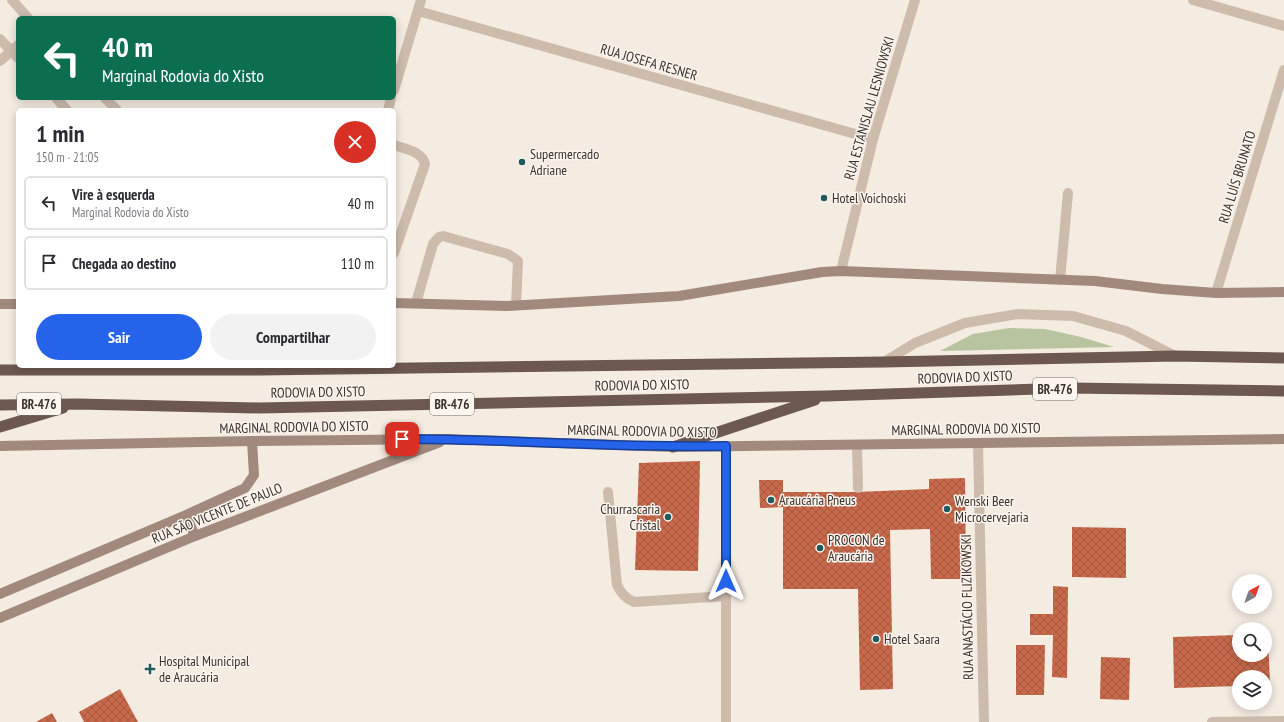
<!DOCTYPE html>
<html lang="pt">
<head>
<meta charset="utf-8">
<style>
  body { margin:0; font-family:"PT Sans Narrow",sans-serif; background:#f2f2f3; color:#2b2b33; height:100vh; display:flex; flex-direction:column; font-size:15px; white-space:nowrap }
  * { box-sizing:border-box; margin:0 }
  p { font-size:13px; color:#7c7c81 }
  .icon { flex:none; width:22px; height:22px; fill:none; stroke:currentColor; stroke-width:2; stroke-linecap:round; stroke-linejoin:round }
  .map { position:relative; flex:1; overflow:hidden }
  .drawer { position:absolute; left:16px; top:108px; width:380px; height:260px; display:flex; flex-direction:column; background:#fff; border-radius:6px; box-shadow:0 2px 10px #0003 }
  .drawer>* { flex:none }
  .guide { position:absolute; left:16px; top:16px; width:380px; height:84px; border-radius:6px; box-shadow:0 2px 10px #0003; background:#0b6e4f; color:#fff; overflow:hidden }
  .needle { width:26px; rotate:40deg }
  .tools { position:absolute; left:1232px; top:574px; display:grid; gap:8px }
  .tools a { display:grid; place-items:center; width:40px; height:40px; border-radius:50%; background:#fff; box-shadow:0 2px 10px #0003; font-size:20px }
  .pin { position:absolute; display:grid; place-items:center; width:34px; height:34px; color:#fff; margin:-17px; border-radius:8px; box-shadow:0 2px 6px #0006 }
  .me { position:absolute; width:44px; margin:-22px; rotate:0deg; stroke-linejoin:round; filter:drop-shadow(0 0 3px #0008) }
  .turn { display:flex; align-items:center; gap:14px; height:84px; padding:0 20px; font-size:18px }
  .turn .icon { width:52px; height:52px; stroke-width:2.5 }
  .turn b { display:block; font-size:28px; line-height:34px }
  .round { display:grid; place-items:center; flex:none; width:42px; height:42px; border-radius:21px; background:#f2f2f3 }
  .headline { display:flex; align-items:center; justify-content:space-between; height:68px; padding:0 20px }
  h1 { font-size:24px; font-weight:800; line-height:30px }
  .primary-button { display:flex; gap:8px; margin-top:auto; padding:8px 20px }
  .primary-button a { flex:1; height:46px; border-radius:24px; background:#2563eb; color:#fff; font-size:16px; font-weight:800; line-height:46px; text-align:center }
  .primary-button a+a { background:#f2f2f3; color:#2b2b33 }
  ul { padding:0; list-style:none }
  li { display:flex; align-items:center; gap:12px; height:54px; margin:0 8px 6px; padding:0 12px; border:2px solid #e1e1e2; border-radius:6px }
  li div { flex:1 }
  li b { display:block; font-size:15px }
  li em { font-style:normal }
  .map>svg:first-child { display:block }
  .grass { fill:#b8c4a0 }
  .building { fill:url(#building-cross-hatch) }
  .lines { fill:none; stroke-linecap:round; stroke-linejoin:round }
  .service { stroke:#cdbbac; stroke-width:10 }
  .minor { stroke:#cdbbac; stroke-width:10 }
  .secondary { stroke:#a18a7d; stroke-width:10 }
  .trunk { stroke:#6c584f; stroke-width:11 }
  .route-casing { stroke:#184099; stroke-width:10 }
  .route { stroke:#2563eb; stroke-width:7 }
  .poi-dot { fill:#1f5a5e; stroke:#fbf5ee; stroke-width:1.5 }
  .labels { text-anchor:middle; stroke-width:3; stroke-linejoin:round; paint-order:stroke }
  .shield { fill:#fbf5ee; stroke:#756b66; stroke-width:1 }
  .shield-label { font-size:13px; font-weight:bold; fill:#3b302b }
  .street-label { font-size:14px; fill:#3b302b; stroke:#fbf5ee }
  .poi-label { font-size:14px; fill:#3b302b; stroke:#fbf5ee; text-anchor:start }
</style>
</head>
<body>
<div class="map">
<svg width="1284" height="722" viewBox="0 0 1284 722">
  <defs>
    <pattern id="building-cross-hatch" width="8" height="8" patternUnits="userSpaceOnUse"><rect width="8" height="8" fill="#c8694b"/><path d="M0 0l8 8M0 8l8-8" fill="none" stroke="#a4573f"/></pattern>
  </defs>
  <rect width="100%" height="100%" fill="#f4ebe1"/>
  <path class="grass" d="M1009 328 1045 329 1081 337 1114 347 940 351 973 334Z"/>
  <g class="building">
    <path d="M700 461 698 571 635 570 639 463Z"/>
    <path d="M965 478 966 579H931L930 529 890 530 893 689 860 690 858 589H783V507L760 508 759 480H783V492H857L929 489V479Z"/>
    <path d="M1072 527 1126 528V578L1072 577Z"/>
    <path d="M1053 586 1068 587 1067 678 1052 677 1053 635H1030V614H1053Z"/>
    <path d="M1265 634H1268L1270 685H1265V677H1239V686L1174 688 1173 637 1239 635V655H1265Z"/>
    <path d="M1016 645H1045L1044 695H1016Z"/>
    <path d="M1101 657 1130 658 1129 700 1100 699Z"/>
    <path d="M120 689 138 722H84L79 712Z"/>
    <path d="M52 713 57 722H36Z"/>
  </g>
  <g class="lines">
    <g class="service">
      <path d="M12 0 28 18"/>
      <path d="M0 61 18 45"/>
      <path d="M105 98 117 110"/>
      <path d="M394 145C405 149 422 151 425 164L394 253"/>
      <path d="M1060 280 1068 193"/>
      <path d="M416 303 433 244 439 237 443 236 508 254 518 261 516 305"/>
      <path d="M884 362 915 343 965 323 1018 314 1073 316 1126 331 1175 356"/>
      <path d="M857 445 858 488"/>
      <path d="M608 492 617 585C621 593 625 598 634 602L726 596"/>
    </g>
    <g class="minor">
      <path d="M1193 0 1284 26"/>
      <path d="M418 11 873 139"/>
      <path d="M0 39 18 58"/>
      <path d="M394 90 421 0"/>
      <path d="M56 98 67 110"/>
      <path d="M388 110 391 98"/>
      <path d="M841 271 873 139 915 0"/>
      <path d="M1216 293 1284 70"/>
      <path d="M978 443 984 722"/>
      <path d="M726 722V447"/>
      <path d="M1212 722 1284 721"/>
    </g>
    <g class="secondary">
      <path d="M394 303 507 306 679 296 822 272 841 271 1095 281 1162 289 1216 293 1284 292"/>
      <path d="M0 304H18"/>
      <path d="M0 446 252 441 447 439 673 447 1284 439"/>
      <path d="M186 515 195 536"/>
      <path d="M0 594 186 515 245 488 254 475 252 441"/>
      <path d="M0 618 195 536 440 442"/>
    </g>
    <g class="trunk">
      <path d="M0 370H258L884 362 1175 356 1284 358"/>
      <path d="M0 405 77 404 260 408 826 396 1070 388 1284 391"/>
      <path d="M0 427 63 408"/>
      <path d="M673 447 815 400"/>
    </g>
  </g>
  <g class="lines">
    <defs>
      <path id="route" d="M402 439C510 439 618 448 726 446V581"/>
    </defs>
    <use href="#route" class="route-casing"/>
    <use href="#route" class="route"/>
  </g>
  <g class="poi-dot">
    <circle cx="522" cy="162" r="4"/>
    <circle cx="824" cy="198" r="4"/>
    <circle cx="771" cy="500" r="4"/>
    <circle cx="947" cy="509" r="4"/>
    <circle cx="668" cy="517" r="4"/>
    <circle cx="820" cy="548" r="4"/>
    <circle cx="876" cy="639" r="4"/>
    <path d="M148 663h4v4h4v4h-4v4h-4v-4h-4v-4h4z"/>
  </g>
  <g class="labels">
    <g class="shield">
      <rect x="1033" y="378" width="44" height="22" rx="3"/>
      <rect x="17" y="393" width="44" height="22" rx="3"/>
      <rect x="430" y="393" width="44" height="22" rx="3"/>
    </g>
    <g class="shield-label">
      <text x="1055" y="394">BR-476</text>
      <text x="39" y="409">BR-476</text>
      <text x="452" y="409">BR-476</text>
    </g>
    <g class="street-label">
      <text transform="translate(649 62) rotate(16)" y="5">RUA JOSEFA RESNER</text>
      <text transform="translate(869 108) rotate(-74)" y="5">RUA ESTANISLAU LESNIOWSKI</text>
      <text transform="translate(1237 177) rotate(-73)" y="5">RUA LUÍS BRUNATO</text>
      <text transform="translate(965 377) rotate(-2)" y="5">RODOVIA DO XISTO</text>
      <text transform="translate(642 385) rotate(-1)" y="5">RODOVIA DO XISTO</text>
      <text transform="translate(318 392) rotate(-1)" y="5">RODOVIA DO XISTO</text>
      <text transform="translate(294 427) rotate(-1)" y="5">MARGINAL RODOVIA DO XISTO</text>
      <text transform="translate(966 429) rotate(-1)" y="5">MARGINAL RODOVIA DO XISTO</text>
      <text transform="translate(642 431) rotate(1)" y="5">MARGINAL RODOVIA DO XISTO</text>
      <text transform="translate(217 513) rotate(-22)" y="5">RUA SÃO VICENTE DE PAULO</text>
      <text transform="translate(967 607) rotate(-91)" y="5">RUA ANASTÁCIO FLIZIKOWSKI</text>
    </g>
    <g class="poi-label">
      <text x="530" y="159">Supermercado<tspan x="530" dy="16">Adriane</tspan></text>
      <text x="832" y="203">Hotel Voichoski</text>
      <text x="779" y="505">Araucária Pneus</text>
      <text x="955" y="506">Wenski Beer<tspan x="955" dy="16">Microcervejaria</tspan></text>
      <text x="660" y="514" text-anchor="end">Churrascaria<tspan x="660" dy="16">Cristal</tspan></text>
      <text x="828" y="545">PROCON de<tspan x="828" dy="16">Araucária</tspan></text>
      <text x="884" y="644">Hotel Saara</text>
      <text x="159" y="666">Hospital Municipal<tspan x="159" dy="16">de Araucária</tspan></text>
    </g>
  </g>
</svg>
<div class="tools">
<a><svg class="needle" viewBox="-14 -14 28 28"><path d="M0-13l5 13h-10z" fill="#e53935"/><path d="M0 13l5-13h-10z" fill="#7c7c81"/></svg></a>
<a><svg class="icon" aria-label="search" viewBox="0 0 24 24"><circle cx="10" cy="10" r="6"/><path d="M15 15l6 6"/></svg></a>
<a><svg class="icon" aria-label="layers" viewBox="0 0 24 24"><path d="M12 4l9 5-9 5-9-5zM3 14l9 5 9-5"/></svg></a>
</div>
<div class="pin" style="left:402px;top:439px;background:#d93025"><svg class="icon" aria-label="arrive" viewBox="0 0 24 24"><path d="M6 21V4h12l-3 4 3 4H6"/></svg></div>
<svg class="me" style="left:726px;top:581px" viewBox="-20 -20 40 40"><path d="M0-17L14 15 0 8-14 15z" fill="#2563eb" stroke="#fff" stroke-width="4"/></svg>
<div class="guide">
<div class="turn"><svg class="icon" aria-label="left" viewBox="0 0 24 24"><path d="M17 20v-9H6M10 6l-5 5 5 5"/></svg><div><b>40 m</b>Marginal Rodovia do Xisto</div></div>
</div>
<section class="drawer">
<div class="headline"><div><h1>1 min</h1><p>150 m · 21:05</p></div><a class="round" style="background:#d93025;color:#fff"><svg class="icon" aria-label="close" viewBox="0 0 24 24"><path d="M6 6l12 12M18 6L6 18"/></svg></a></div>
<ul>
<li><svg class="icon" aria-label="left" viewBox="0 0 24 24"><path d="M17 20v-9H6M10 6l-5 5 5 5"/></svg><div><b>Vire à esquerda</b><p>Marginal Rodovia do Xisto</p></div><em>40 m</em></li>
<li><svg class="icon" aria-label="arrive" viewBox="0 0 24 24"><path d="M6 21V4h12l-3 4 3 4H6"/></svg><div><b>Chegada ao destino</b></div><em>110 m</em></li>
</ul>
<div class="primary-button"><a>Sair</a><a>Compartilhar</a></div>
</section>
</div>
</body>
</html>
